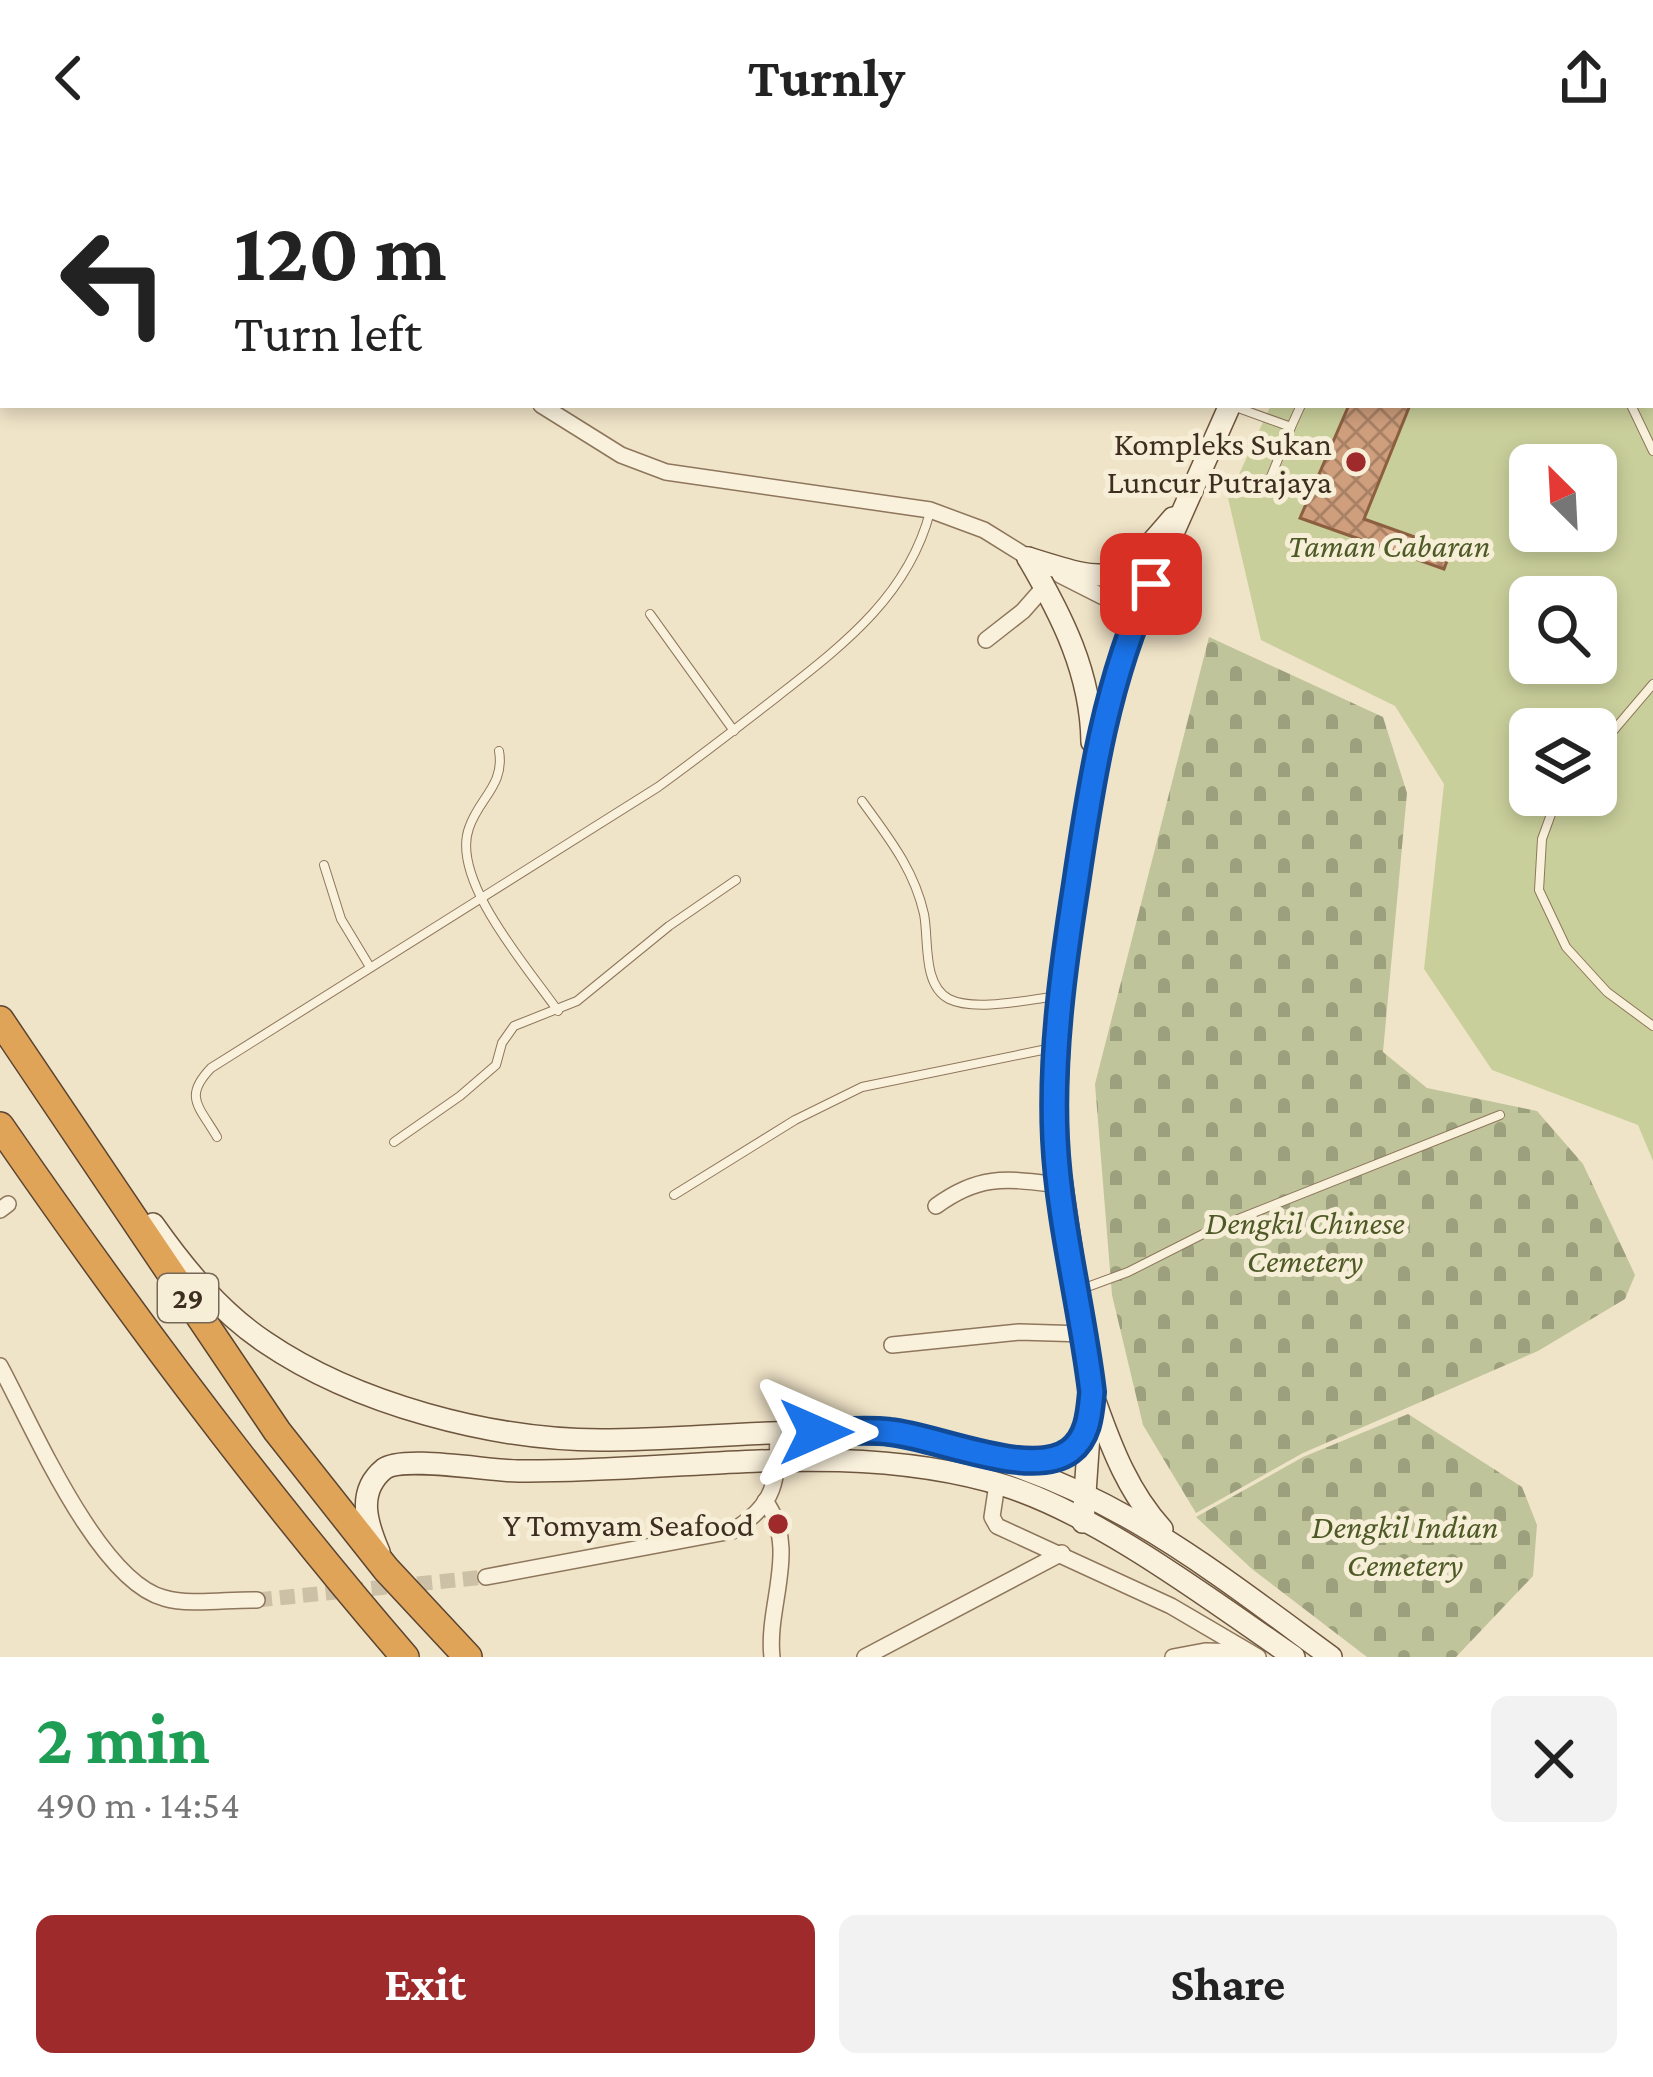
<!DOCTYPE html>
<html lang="en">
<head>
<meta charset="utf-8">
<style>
  body { margin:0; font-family:"Crimson Pro",serif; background:#f2f2f2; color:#222; height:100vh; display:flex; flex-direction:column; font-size:45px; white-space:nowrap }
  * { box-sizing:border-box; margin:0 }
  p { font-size:39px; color:#767676 }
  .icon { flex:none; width:66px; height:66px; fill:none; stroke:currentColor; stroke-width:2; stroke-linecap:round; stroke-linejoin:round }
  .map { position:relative; height:1501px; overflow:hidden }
  .panel { display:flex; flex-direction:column; background:#fff; flex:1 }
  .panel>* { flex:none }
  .hud { position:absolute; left:0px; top:0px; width:1653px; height:252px; box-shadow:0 6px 18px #0003; background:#fff; color:#222; overflow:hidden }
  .needle { width:78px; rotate:336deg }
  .fabs { position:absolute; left:1509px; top:288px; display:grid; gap:24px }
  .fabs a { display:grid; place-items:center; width:108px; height:108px; border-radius:18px; background:#fff; box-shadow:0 6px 18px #0003; font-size:60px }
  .pin { position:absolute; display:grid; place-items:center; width:102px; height:102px; color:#fff; margin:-51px; border-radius:24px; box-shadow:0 6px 18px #0006 }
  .me { position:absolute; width:132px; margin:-66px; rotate:90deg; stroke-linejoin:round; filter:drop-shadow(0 0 9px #0008) }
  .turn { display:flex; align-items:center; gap:42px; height:252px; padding:0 36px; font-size:54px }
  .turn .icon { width:156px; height:156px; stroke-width:2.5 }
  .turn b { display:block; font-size:84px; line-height:102px }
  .round { display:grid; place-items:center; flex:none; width:126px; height:126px; border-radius:18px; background:#f2f2f2 }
  .summary { display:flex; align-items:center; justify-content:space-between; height:204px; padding:0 36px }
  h1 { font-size:72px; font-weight:700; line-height:90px; color:#1e9e55 }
  .action { display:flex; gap:24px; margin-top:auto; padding:24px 36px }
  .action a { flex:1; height:138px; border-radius:18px; background:#9e2a2b; color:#fff; font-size:48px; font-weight:700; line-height:138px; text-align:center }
  .action a+a { background:#f2f2f2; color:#222 }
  header { display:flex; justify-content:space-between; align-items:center; height:156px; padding:0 36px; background:#fff; font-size:54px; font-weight:700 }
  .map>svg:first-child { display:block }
  .cemetery { fill:url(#cemetery-stones) }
  .park { fill:#c9cf9b; fill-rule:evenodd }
  .building { fill:url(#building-cross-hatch); stroke:#8d5f41; stroke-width:3 }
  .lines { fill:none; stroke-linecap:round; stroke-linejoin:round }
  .street-tunnel { stroke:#ccc0a6; stroke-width:15; stroke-dasharray:15 8; stroke-linecap:butt }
  .lane-casing { stroke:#8d765c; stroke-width:10 }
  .street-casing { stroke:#8d765c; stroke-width:18 }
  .secondary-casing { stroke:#6f573f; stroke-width:24 }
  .highway-casing { stroke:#5b4430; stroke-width:30 }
  .lane { stroke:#faf1dc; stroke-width:8 }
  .street { stroke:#faf1dc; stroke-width:15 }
  .secondary { stroke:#faf1dc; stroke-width:21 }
  .highway { stroke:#e0a458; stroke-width:27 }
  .route-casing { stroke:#114b97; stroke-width:30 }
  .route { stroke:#1a73e8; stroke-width:21 }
  .poi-dot { fill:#9e2a2b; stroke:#f7eed8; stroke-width:4.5 }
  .labels { text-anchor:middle; stroke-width:10; stroke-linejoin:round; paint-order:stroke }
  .shield { fill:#f7eed8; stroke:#756857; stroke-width:3 }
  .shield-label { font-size:30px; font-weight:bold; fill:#3d2e20 }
  .poi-label { font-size:33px; fill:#3d2e20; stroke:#f7eed8; text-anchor:end }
  .park-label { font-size:33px; font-style:italic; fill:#4d5a26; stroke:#f7eed8 }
</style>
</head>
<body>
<header><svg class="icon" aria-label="back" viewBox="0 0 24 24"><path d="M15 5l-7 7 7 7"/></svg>Turnly<svg class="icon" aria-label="share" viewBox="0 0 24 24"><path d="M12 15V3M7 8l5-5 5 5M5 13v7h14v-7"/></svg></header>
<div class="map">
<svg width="1653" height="1501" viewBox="0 0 1653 1501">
  <defs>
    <pattern id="cemetery-stones" width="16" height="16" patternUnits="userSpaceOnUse" patternTransform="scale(3)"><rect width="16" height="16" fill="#bfc49a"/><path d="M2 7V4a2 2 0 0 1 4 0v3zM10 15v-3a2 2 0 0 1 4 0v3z" fill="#9ca07d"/></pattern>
    <pattern id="building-cross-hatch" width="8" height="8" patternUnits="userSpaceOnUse" patternTransform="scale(3)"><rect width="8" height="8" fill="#cf9f7d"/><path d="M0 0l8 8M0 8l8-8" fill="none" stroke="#a98266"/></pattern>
  </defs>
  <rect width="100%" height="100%" fill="#f0e4c8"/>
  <g class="cemetery">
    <path d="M1209 481 1383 561 1407 637 1383 896 1427 932 1537 955 1583 1008 1635 1119 1625 1143 1538 1195 1303 1297 1196 1357 1143 1269 1112 1139 1095 928Z"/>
    <path d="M1408 1258 1522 1331 1537 1369 1533 1420 1456 1501H1367L1252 1413 1196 1361 1303 1301Z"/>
  </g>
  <path class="park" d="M1346 0H1653V1005L1638 969 1492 914 1424 813 1444 628 1395 550 1261 484 1228 342 1271 249H1650V3H1345ZM1530 309H1596V375H1530ZM1530 441H1596V507H1530ZM1530 573H1596V639H1530Z"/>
  <path class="building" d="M1349 249H1410L1364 363 1451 394 1444 413 1300 362Z"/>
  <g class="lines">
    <path class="street-tunnel" d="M257 1444 486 1421"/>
    <defs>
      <g id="lane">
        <path d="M700 0 714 3"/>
        <path d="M904 0 907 3"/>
        <path d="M969 0 971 3"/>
        <path d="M1017 0V3"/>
        <path d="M1476 0 1479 3"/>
        <path d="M762 3V0"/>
        <path d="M1392 3 1394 0"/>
        <path d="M1230 249 1291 271 1301 249"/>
        <path d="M1631 249 1653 295"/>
        <path d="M1266 333 1291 271"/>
        <path d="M650 458 734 575"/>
        <path d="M499 595C505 629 479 642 469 672 450 724 529 813 558 855"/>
        <path d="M1596 595 1653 528"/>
        <path d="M1558 639 1542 683 1539 734 1566 791 1607 836 1653 870"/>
        <path d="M862 645C888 681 914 713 924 758 929 783 922 829 949 843 975 856 1031 843 1059 840"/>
        <path d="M324 709 341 763 370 811"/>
        <path d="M217 981C199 950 183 941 211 912L658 631C698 602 738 571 778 540 843 489 908 440 930 356"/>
        <path d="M394 986 460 940 496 909 502 887 514 870 577 845 669 770 736 724"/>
        <path d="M674 1039 795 964 862 931 1057 891"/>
        <path d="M1079 1134 1128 1116 1213 1073 1500 959"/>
      </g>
      <g id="street">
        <path d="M241 0 243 3"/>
        <path d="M541 249 621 299 666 316 930 354 984 374 1034 405"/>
        <path d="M1060 419 1137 458"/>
        <path d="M986 484 1023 455 1045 430"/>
        <path d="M936 1050C981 1017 1008 1023 1061 1029"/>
        <path d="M0 1054 8 1048"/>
        <path d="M892 1189 1019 1176 1085 1178"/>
        <path d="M0 1210C32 1269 98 1425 164 1442 191 1450 229 1443 257 1444"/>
        <path d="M997 1328 992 1361 997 1370 1171 1450 1258 1501"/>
        <path d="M765 1345C800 1392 766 1449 772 1501"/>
        <path d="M486 1421 732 1375C777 1348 777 1325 778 1275"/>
        <path d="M865 1501 1062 1397"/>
        <path d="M1173 1501 1205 1495 1247 1496"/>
      </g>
      <g id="secondary">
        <path d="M1321 3V0"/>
        <path d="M1028 402C1062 460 1091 517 1092 586"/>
        <path d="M1028 402C1114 429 1115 430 1173 362"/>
        <path d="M153 1068C184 1112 220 1156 265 1186 356 1248 492 1284 601 1284 677 1284 752 1275 828 1276 849 1276 871 1273 892 1276 909 1278 928 1284 945 1289 1104 1327 1203 1407 1331 1501"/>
        <path d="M1096 1248C1112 1293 1129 1337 1162 1373"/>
        <path d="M1018 1303C1051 1302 1069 1303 1086 1272"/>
        <path d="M1083 1366 1092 1236 1055 983 1061 829 1090 634 1110 541 1137 458 1230 249"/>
        <path d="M379 1396C367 1368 356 1336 384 1313 403 1299 489 1315 518 1315 679 1317 849 1281 1006 1330 1100 1360 1212 1445 1294 1501"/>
      </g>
      <g id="highway">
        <path d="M0 864 277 1275 386 1413 468 1501"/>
        <path d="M0 970C127 1154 259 1332 405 1501"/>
      </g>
    </defs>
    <use href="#lane" class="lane-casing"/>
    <use href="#street" class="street-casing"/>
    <use href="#secondary" class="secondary-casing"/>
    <use href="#highway" class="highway-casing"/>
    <use href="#lane" class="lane"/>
    <use href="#street" class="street"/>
    <use href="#secondary" class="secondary"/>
    <use href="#highway" class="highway"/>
  </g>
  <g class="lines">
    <defs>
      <path id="route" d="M816 1276C840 1276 866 1273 890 1276 935 1280 1031 1324 1070 1295 1089 1281 1090 1256 1092 1236 1082 1152 1059 1067 1055 983 1051 898 1063 811 1076 728 1091 626 1107 522 1151 428"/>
    </defs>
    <use href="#route" class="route-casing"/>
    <use href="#route" class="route"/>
  </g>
  <g class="poi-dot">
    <circle cx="1356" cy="306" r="12"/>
    <circle cx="778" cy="1368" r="12"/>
  </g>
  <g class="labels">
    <rect class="shield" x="158" y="1118" width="60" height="48" rx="9"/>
    <g class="shield-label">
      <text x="188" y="1152">29</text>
    </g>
    <g class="poi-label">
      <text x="1332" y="299">Kompleks Sukan<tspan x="1332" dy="38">Luncur Putrajaya</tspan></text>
      <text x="754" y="1380">Y Tomyam Seafood</text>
    </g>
    <g class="park-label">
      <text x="1389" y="401">Taman Cabaran</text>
      <text x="1305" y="1078">Dengkil Chinese<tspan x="1305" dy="38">Cemetery</tspan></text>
      <text x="1405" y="1382">Dengkil Indian<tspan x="1405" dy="38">Cemetery</tspan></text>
    </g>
  </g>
</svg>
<div class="fabs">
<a><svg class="needle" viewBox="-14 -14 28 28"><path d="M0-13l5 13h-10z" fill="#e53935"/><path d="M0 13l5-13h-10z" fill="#767676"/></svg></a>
<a><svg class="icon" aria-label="search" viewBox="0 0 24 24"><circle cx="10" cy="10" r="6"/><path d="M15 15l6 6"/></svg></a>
<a><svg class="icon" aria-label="layers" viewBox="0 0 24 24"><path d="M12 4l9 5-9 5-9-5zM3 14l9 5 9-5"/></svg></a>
</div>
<div class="pin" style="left:1151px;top:428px;background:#d93025"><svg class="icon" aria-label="arrive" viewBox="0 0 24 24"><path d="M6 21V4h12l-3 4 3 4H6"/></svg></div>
<svg class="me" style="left:816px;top:1276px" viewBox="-20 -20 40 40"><path d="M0-17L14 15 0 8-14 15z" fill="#1a73e8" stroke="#fff" stroke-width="4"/></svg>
<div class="hud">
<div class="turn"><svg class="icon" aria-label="left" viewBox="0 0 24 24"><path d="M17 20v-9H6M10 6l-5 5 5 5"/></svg><div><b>120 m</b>Turn left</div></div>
</div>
</div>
<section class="panel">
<div class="summary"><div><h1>2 min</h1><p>490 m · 14:54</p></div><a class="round"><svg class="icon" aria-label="close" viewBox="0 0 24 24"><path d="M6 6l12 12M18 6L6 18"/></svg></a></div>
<div class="action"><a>Exit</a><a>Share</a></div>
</section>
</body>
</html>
